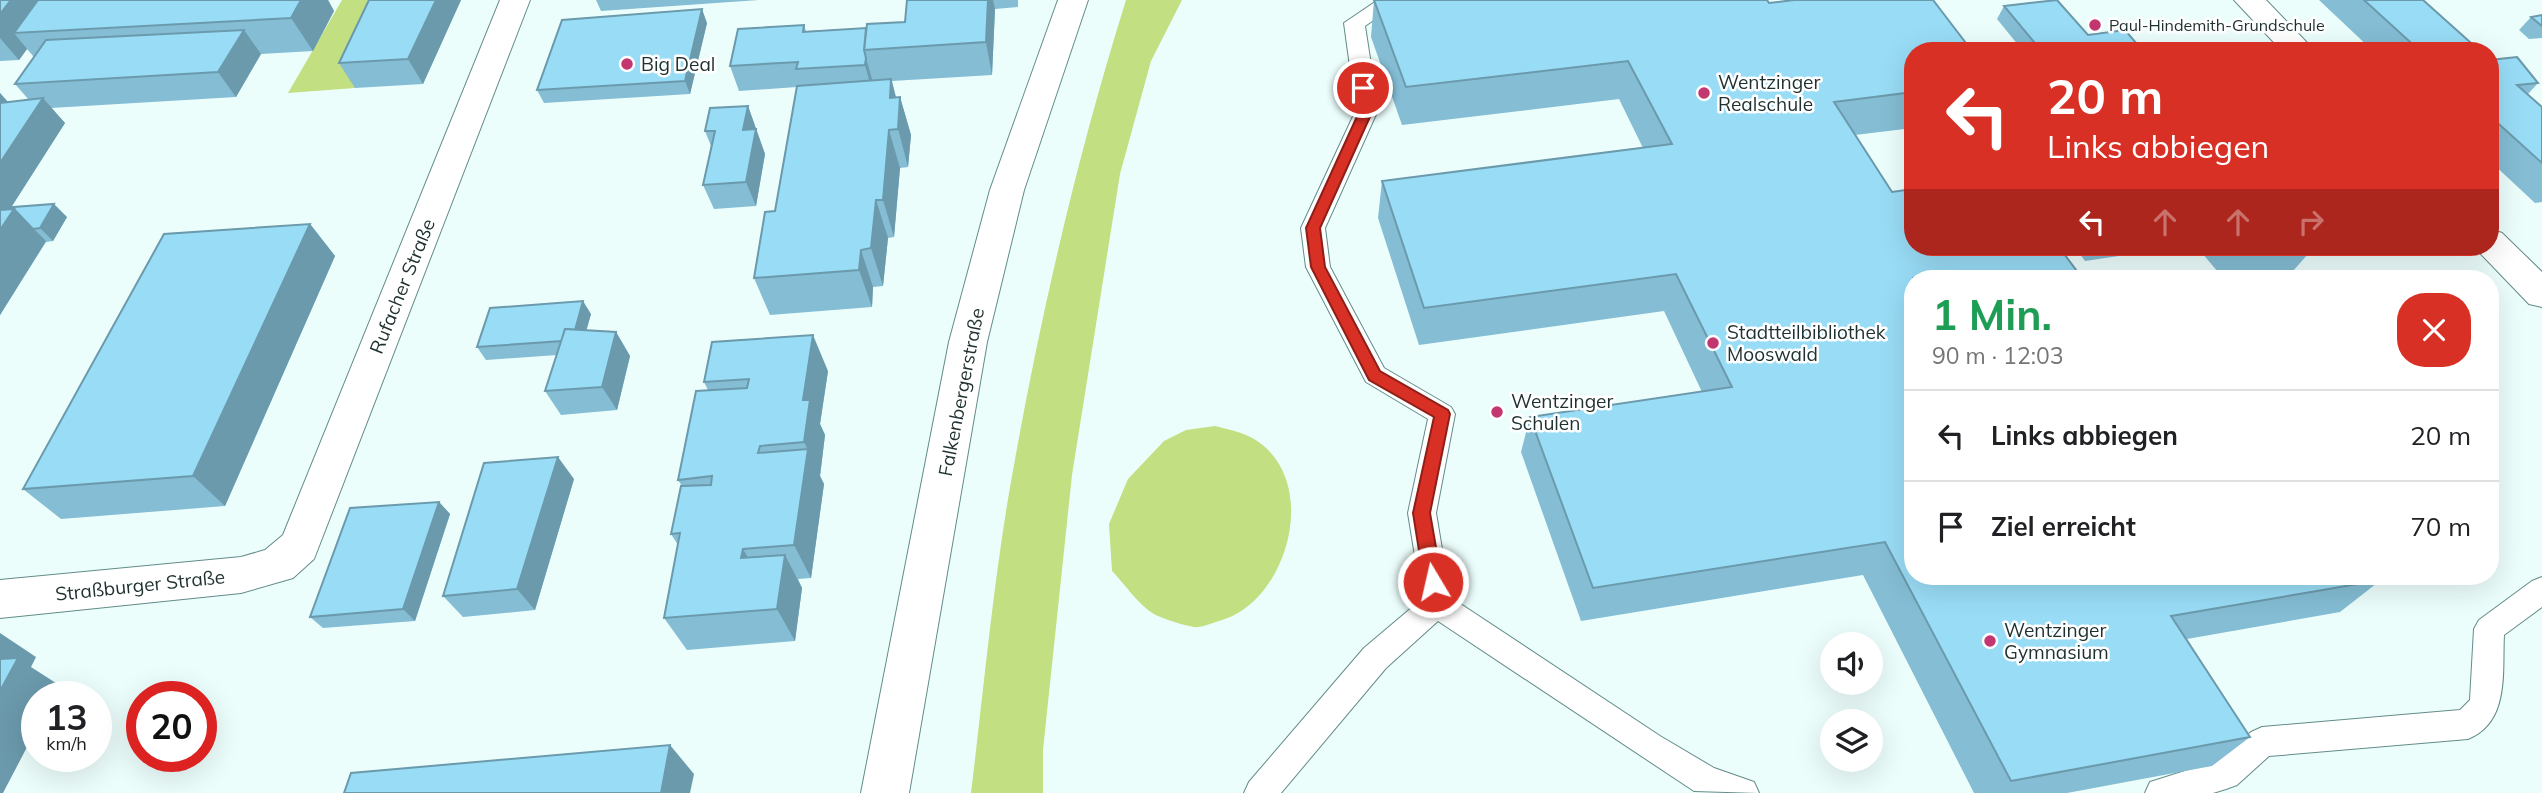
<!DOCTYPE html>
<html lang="de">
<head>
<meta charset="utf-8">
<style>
  body { margin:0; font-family:Mulish,sans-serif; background:#f6f6f6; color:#202124; height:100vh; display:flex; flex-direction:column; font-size:26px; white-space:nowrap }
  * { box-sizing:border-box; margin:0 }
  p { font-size:23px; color:#757577 }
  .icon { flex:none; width:38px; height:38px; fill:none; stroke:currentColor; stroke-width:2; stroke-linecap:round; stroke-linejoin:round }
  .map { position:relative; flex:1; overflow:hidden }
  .details { position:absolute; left:1904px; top:270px; width:595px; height:315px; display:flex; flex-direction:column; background:#fff; border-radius:28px; box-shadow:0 7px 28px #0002 }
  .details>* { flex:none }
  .banner { position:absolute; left:1904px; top:42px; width:595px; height:214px; border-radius:28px; box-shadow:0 7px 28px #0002; background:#d93025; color:#fff; overflow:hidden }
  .buttons { position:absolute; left:1820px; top:632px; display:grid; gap:14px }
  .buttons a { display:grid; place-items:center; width:63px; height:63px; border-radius:50%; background:#fff; box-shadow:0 7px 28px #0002; font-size:35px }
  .speed { position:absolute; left:21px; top:681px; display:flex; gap:14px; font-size:35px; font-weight:700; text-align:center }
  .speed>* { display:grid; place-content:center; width:91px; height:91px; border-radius:50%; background:#fff; box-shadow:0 7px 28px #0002; line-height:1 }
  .speed small { font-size:18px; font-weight:400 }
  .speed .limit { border:10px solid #d22; background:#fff; color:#111 }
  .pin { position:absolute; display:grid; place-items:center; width:60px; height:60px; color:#fff; margin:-30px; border:4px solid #fff; border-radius:50%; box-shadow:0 2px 7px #0007 }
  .me { position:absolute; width:77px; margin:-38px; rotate:351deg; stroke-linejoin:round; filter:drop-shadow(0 0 5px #0008) }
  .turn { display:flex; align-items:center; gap:24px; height:147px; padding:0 28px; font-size:32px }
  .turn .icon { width:91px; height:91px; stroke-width:2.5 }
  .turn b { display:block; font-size:49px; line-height:60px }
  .lanes { display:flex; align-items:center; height:66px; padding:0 28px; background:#0003; justify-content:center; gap:35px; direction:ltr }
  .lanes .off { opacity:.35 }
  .round { display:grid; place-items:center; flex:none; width:74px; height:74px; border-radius:28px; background:#f6f6f6 }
  .summary { display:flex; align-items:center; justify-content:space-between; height:119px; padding:0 28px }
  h1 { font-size:42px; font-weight:700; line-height:52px; color:#1e9e55 }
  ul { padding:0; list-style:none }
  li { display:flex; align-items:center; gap:21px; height:91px; padding:0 28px; border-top:2px solid #e0e0e0 }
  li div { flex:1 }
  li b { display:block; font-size:26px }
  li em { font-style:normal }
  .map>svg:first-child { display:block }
  .green { fill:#c2df81 }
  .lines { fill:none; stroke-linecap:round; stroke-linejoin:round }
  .service-casing { stroke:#628c89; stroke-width:2 }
  .minor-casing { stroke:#628c89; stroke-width:2 }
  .service { fill:#fff; fill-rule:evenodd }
  .minor { fill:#fff; fill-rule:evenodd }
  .wall { fill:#84bdd4 }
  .shaded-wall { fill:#6b9aac }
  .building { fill:#99dcf6; stroke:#6b9aac; stroke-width:2 }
  .route { fill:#d93025; stroke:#8d1f18; stroke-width:2 }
  .poi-dot { fill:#c2376f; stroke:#fff; stroke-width:2.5 }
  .labels { text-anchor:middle; stroke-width:5; stroke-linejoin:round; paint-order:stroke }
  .far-poi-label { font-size:16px; fill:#1e302f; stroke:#fff; text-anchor:start }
  .poi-label { font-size:19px; fill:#1e302f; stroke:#fff; text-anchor:start }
  .street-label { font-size:19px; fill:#1e302f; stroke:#fff }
</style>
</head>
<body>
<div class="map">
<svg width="2542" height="793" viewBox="0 0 2542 793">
  <rect width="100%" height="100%" fill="#ecfefc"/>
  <g class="green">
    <path d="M342 0H396L355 88 288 93Z"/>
    <path d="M1126 0H1182L1151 61 1120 174 1072 475 1043 750V793H971C983 695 992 596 1008 499 1037 330 1075 163 1126 0Z"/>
    <path d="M1215 426C1231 430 1247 433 1260 443 1320 487 1286 604 1219 621 1212 623 1201 628 1194 627 1182 625 1168 620 1158 616 1141 609 1125 584 1112 571L1109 524 1128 479 1164 441 1186 430Z"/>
  </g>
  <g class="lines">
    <defs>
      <g id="service">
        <path d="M1378 0H1403L1365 26 1378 110 1325 228 1330 267 1384 368 1451 407 1455 414 1436 513 1450 597 1660 736 1714 768 1754 782 1759 793 1694 791 1438 621 1386 668 1281 793H1244L1249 782 1364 648 1422 599 1408 513 1428 419 1366 382 1306 267 1301 228 1356 110 1344 23Z"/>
        <path d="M2542 577V607L2504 635C2502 672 2510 722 2468 739L2269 756 2237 785 2226 789 2213 793H2145L2150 782 2217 761 2251 732 2262 727 2460 710 2470 700 2474 629 2479 620 2532 581Z"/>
      </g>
      <g id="minor">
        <path d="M500 0H530L314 559 293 578 241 593 0 618V580L241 557 265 550 283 535Z"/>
        <path d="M1058 0H1088L1024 190 987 342 909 793H861L949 342 990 190Z"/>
        <path d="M2234 0H2266L2315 51H2282Z"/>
        <path d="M2490 229 2502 233 2542 272V307L2529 304 2478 251 2475 247H2490Z"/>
      </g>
    </defs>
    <use href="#service" class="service-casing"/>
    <use href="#minor" class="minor-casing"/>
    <use href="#service" class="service"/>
    <use href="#minor" class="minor"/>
  </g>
  <g class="wall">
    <path d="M0 0H328L334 11 313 51 261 54 236 97 51 108 65 123 11 207 67 217 53 241 46 242 0 315V93L8 102 29 100 15 84 34 57 27 49 19 60 0 61Z"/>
    <path d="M369 0H461L423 84 355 88 339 63Z"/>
    <path d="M596 0H759L601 11Z"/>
    <path d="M907 0H1018V7L995 9 992 75 892 81 896 97H900L911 135 908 167 900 168 894 237 888 238 883 286 873 287 872 307 770 315 754 278 775 211 797 87 739 91 730 66 804 25 806 31 866 28 905 22Z"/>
    <path d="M1374 0 1769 3 1913 51V128L1855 135 1913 278V576L2381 580 2340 612 2187 639 2250 737 2212 766 2067 793H1974L1863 575 1581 621 1521 452 1530 417 1702 392 1664 311 1419 345 1378 218 1382 181 1643 148 1619 99 1402 125 1371 37Z"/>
    <path d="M2319 0H2423L2480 51H2373Z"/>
    <path d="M2004 6 2088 35 2143 51H2023L1997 19Z"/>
    <path d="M2542 15V38L2529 39 2519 30 2531 17Z"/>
    <path d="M707 23 690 94 544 103 537 90Z"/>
    <path d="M2490 60 2538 83 2528 94 2542 107V202L2535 203 2490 161Z"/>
    <path d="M748 106 765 154 756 206 714 209 703 185 711 146 705 131Z"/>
    <path d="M310 224 335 256 225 506 61 519 23 489Z"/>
    <path d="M2075 247H2168L2166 249 2085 261Z"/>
    <path d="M2197 247H2314L2287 278H2223Z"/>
    <path d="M591 314 586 331 616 332 630 356 617 410 561 415 545 391 557 355 486 360 477 347Z"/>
    <path d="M828 371 820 424 825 435 820 476 824 484 811 578 798 579 802 588 795 641 687 650 664 618 678 545 671 534 682 486 678 480 708 390 704 382Z"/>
    <path d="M574 479 535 610 463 617 443 596Z"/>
    <path d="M439 502 450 514 415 621 323 628 310 617Z"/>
  </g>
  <g class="shaded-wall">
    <path d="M11 0H49L14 33 27 49 19 60 0 38V14Z"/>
    <path d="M301 0H328L334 11 313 51 291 18Z"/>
    <path d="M436 0H461L423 84 408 59Z"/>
    <path d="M988 0H993L995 9 992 75 986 42Z"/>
    <path d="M702 9 707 23 690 94 685 81Z"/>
    <path d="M244 30 261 54 236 97 218 72Z"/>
    <path d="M866 58 873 83 872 90 865 65Z"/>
    <path d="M891 79 899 109 900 97 911 135 908 167 890 98Z"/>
    <path d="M0 93 14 109 0 131Z"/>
    <path d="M43 98 65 123 0 225V163Z"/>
    <path d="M748 106 765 154 756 206 746 182 743 130Z"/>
    <path d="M889 130 900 168 894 237 883 200Z"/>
    <path d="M876 200 888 238 883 286 871 248Z"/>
    <path d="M54 204 67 217 53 241 40 228Z"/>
    <path d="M14 209 46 241 0 315V230Z"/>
    <path d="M310 224 335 256 225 506 193 476Z"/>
    <path d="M861 250 873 287 872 307 859 270Z"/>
    <path d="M583 301 591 314 580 353 572 340Z"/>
    <path d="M616 332 630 356 617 410 602 387Z"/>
    <path d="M813 335 828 371 820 424 825 435 820 476 824 484 811 578 794 545 808 450 804 442 803 400Z"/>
    <path d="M558 457 574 479 535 610 517 589Z"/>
    <path d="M439 502 450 514 415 621 403 609Z"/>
    <path d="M743 549 762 582 741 558Z"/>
    <path d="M785 555 802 588 795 641 777 609Z"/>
    <path d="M0 633 36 657 31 667 59 685 53 696H37V728L3 793H0Z"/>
    <path d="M670 745 694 774 690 793H661Z"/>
  </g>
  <g class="building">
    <path d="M0 0H11L0 14Z"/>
    <path d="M38 0H301L291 18 14 33Z"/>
    <path d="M369 0H436L408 59 339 63Z"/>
    <path d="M907 0H988L986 42 864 50 867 24 905 22Z"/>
    <path d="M1374 0H1767L1769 3 1794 0H1933L1972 51H1913V92L1834 102 1892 192 1913 189V247H2059L2082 278H1913V576H2378L2381 580 2171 616 2250 737 2011 781 1885 542 1593 588 1530 417 1732 387 1676 274 1424 308 1382 181 1672 144 1628 61 1406 87Z"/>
    <path d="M2057 0 2088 35 2125 30 2143 51H2029L2028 49 2039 48 2004 6Z"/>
    <path d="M2364 0H2423L2480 51H2420Z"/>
    <path d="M702 9 685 81 537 90 562 20Z"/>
    <path d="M2542 15V26L2531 17Z"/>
    <path d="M804 25 803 32 866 28 864 50 866 58 865 65 796 69 798 62 730 66 738 29Z"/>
    <path d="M244 30 218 72 15 84 46 40Z"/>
    <path d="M2517 57 2538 83 2517 85 2542 107V163L2490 116V60Z"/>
    <path d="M891 79 890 98 900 97 898 129 889 130 883 200H876L871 248 861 250 859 270 754 278 765 212 775 211 797 86Z"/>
    <path d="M43 98 0 163V103Z"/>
    <path d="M748 106 743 130 756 129 746 182 703 185 715 131H705L710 108Z"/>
    <path d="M54 204 40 228 33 229 14 209 0 210V208Z"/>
    <path d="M14 209 0 230V210Z"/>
    <path d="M310 224 193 476 23 489 164 234Z"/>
    <path d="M2249 247H2308L2255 254Z"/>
    <path d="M583 301 575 330 565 329 562 341 477 347 490 308Z"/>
    <path d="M565 329 616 332 602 387 545 391Z"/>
    <path d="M813 335 803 400H810L804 442 760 446 758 453 808 449 794 545 743 549 741 558 785 555 777 609 664 618 680 533 671 534 681 486 711 485 712 476 678 480 696 391 747 388 749 379 704 382 712 342Z"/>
    <path d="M558 457 517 589 443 596 484 463Z"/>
    <path d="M439 502 403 609 310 617 350 508Z"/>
    <path d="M18 658 0 691V659Z"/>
    <path d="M670 745 661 793H344L351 773Z"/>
  </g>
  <path class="route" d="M1363 84 1370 88 1373 110 1320 228 1325 267 1380 371 1448 410 1450 414 1430 513 1442 582 1433 589 1424 582 1413 513 1434 417 1369 380 1311 267 1306 228 1360 110 1357 88Z"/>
  <g class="poi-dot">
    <circle cx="2095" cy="25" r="7"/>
    <circle cx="627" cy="64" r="7"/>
    <circle cx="1704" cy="93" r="7"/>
    <circle cx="1713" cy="343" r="7"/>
    <circle cx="1497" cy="412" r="7"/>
    <circle cx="1990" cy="641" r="7"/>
  </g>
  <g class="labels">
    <g class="far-poi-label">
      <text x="2109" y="31">Paul-Hindemith-Grundschule</text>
    </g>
    <g class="poi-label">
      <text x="641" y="71">Big Deal</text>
      <text x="1718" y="89">Wentzinger<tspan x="1718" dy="22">Realschule</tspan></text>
      <text x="1727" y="339">Stadtteilbibliothek<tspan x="1727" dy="22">Mooswald</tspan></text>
      <text x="1511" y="408">Wentzinger<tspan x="1511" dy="22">Schulen</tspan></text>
      <text x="2004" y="637">Wentzinger<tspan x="2004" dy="22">Gymnasium</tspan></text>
    </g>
    <g class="street-label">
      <text transform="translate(402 286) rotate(-68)" y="7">Rufacher Straße</text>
      <text transform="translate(961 392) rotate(-79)" y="7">Falkenbergerstraße</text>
      <text transform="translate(140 585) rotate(-6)" y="7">Straßburger Straße</text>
    </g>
  </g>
</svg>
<div class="buttons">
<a><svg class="icon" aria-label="sound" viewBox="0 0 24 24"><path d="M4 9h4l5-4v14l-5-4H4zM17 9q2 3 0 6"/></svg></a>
<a><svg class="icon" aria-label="layers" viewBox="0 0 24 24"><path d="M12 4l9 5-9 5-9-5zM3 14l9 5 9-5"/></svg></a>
</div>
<div class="speed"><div>13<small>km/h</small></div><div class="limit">20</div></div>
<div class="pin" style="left:1363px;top:88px;background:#d93025"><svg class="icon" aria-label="arrive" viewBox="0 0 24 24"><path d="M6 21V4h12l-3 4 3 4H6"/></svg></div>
<svg class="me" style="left:1433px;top:582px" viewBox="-20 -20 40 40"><circle r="17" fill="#d93025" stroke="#fff" stroke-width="3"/><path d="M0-11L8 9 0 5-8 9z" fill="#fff"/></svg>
<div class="banner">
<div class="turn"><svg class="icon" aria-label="left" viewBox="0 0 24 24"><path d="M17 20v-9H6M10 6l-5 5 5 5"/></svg><div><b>20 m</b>Links abbiegen</div></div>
<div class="lanes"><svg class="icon" aria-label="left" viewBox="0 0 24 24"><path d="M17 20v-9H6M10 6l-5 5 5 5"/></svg><svg class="icon off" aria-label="ahead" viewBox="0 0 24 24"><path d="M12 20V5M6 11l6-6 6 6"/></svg><svg class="icon off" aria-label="ahead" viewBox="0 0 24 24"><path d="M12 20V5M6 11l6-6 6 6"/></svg><svg class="icon off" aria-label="right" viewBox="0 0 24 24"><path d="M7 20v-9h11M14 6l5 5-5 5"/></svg></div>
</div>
<section class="details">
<div class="summary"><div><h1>1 Min.</h1><p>90 m · 12:03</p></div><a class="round" style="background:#d93025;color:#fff"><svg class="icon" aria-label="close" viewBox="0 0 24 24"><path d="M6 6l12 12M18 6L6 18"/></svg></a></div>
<ul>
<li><svg class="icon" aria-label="left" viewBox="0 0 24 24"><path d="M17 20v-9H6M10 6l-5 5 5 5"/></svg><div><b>Links abbiegen</b></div><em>20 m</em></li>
<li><svg class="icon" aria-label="arrive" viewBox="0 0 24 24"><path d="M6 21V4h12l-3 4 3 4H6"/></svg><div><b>Ziel erreicht</b></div><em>70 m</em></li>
</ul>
</section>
</div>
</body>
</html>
